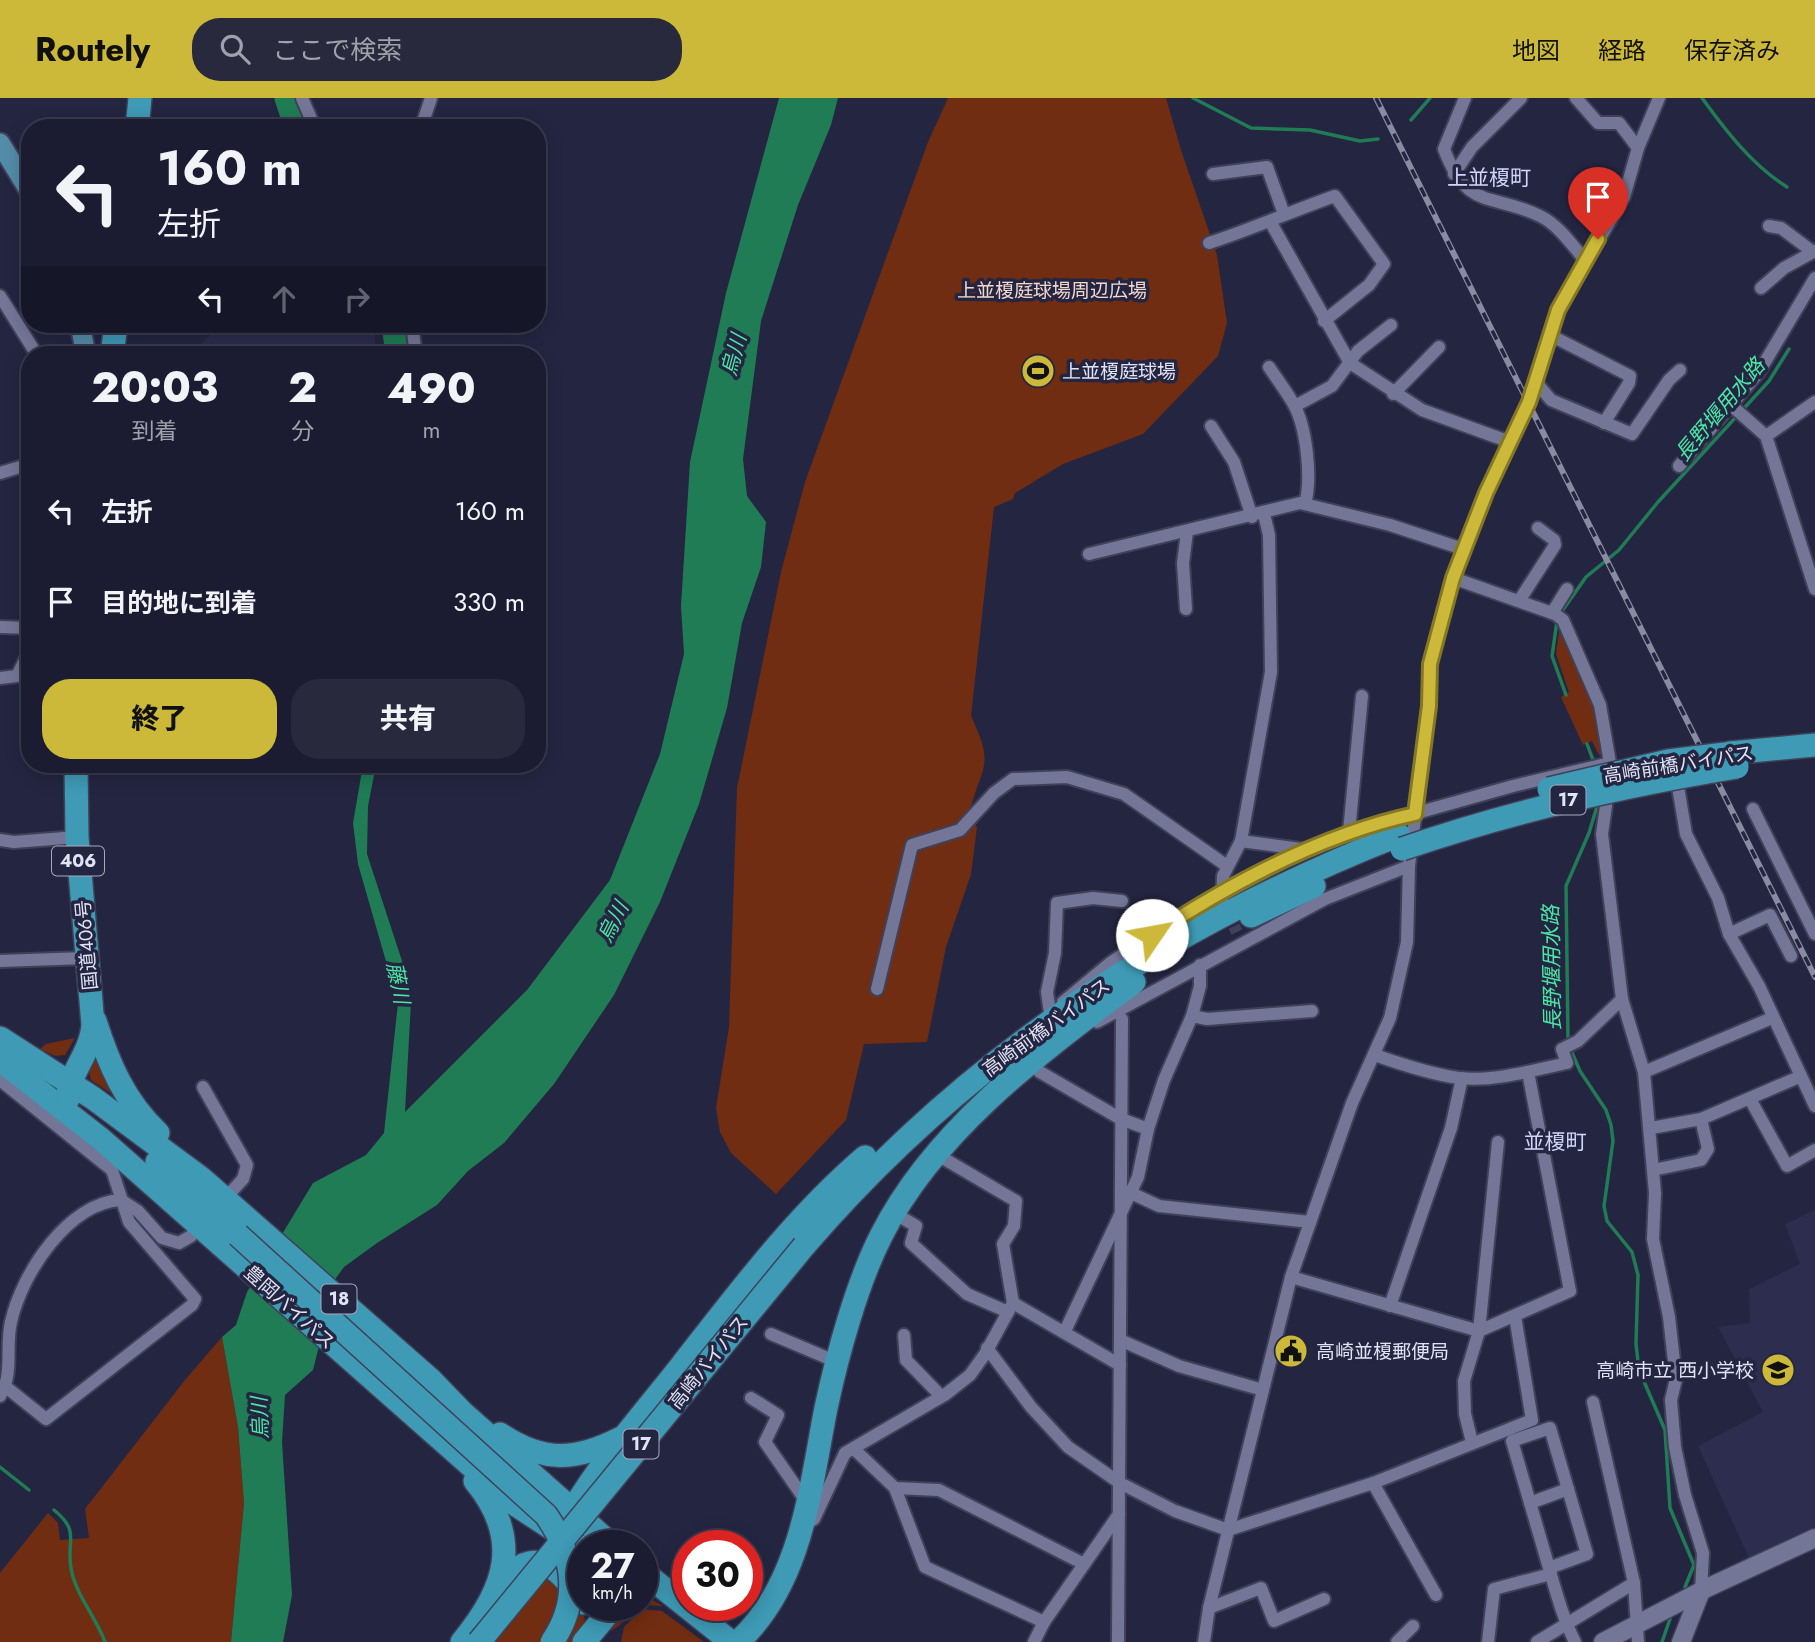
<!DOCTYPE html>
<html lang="ja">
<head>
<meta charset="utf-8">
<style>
  body { margin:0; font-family:Jost,"Noto Sans JP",sans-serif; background:#28293d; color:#f1f3f6; height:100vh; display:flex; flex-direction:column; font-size:26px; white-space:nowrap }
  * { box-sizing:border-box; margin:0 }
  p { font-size:23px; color:#a0a1ab }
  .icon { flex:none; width:38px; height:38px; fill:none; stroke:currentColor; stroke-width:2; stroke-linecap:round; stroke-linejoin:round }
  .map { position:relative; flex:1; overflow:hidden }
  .sheet { position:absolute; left:21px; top:248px; width:525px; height:427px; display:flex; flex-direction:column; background:#1b1c31; border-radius:28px; box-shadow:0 4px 18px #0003,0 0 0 2px #393a4d }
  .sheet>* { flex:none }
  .guide { position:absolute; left:21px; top:21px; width:525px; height:214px; border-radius:28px; box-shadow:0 4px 18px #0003,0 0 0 2px #393a4d; background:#1b1c31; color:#f1f3f6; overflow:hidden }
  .speed { position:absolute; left:567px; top:1432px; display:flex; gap:14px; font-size:35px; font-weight:700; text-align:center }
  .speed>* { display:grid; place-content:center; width:91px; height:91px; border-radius:50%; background:#1b1c31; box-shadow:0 4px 18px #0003,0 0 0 2px #393a4d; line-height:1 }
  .speed small { font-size:18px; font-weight:400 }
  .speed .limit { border:10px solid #d22; background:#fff; color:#111 }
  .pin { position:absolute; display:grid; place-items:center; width:60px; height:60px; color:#fff; margin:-72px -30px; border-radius:50% 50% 50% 0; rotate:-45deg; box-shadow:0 0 7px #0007 }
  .pin .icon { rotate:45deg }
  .me { position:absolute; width:77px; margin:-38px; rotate:57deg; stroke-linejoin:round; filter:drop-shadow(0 0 5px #0008) }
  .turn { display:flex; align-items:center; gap:24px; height:147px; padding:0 21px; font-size:32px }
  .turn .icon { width:91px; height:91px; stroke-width:2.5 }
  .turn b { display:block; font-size:49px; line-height:60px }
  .lanes { display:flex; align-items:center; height:66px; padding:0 21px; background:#0003; justify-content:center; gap:35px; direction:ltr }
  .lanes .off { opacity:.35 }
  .eta { display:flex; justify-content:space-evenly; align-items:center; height:119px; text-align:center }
  .eta b { font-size:42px; font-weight:800; line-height:49px }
  .action { display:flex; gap:14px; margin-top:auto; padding:14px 21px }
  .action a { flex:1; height:80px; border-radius:28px; background:#ccb939; color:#111; font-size:28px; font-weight:800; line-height:80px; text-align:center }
  .action a+a { background:#28293d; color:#f1f3f6 }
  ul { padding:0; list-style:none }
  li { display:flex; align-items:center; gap:21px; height:91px; padding:0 21px }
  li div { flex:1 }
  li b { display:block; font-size:26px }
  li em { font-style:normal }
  header { display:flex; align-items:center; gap:42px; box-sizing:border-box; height:98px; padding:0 35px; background:#ccb939; color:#111 }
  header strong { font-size:33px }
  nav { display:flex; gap:38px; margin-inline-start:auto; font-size:24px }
  .search { width:490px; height:63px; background:#28293d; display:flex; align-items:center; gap:18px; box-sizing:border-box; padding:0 24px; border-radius:28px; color:#a0a1ab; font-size:26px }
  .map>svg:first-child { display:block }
  .built { fill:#2c2d4f }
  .green { fill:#712d11 }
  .water { fill:#1f7c55 }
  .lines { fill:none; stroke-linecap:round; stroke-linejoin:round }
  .stream { stroke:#1f7c55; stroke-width:3.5 }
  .river { stroke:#1f7c55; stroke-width:23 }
  .street-tunnel { stroke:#40415c; stroke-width:12; stroke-dasharray:12 6; stroke-linecap:butt }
  .street-casing { stroke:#404158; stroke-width:16 }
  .secondary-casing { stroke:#404158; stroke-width:21 }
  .primary-casing { stroke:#404158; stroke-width:23 }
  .highway-casing { stroke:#404158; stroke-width:26 }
  .street { stroke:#737697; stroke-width:12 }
  .secondary { stroke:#737697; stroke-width:18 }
  .primary { stroke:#538ca9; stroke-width:19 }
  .highway { stroke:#3e9ab5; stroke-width:23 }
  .rail-casing { stroke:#8a8ba2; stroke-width:6 }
  .rail { stroke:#242541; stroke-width:3.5; stroke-dasharray:10; stroke-linecap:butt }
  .highway-bridge-casing { stroke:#404158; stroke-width:26; stroke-linecap:butt }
  .highway-bridge { stroke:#3e9ab5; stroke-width:23 }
  .route-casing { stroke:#857825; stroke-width:18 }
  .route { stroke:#ccb939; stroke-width:12 }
  .labels { text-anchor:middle; stroke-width:7; stroke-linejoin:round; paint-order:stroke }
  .shield { fill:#242541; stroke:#a8a9bf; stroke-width:2 }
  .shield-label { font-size:18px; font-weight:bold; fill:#e0e2f5 }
  .park-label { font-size:19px; fill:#f1d7cd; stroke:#242541 }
  .poi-label { font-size:19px; fill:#e0e2f5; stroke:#242541; text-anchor:start }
  .street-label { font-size:19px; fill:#e0e2f5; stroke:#242541 }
  .neighbourhood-label { font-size:21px; fill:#d2d5fa; stroke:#242541 }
  .water-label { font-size:21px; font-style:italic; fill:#4be6a4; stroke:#242541 }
</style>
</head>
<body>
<header>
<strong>Routely</strong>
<div class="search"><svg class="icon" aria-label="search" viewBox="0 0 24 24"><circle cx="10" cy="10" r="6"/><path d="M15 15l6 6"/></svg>ここで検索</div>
<nav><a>地図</a><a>経路</a><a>保存済み</a></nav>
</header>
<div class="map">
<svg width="1815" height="1544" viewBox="0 0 1815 1544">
  <rect width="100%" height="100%" fill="#242541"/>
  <g class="built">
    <path d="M223 226H374L376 257H188Z"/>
    <path d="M1815 1112V1429L1749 1460 1698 1348 1763 1314 1718 1229 1750 1225 1749 1191 1800 1166 1785 1126Z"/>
  </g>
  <g class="green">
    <path d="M948 0H1166L1181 52 1217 157 1227 225 1218 258 1143 336 1063 366 1015 395 1013 401 994 409 971 618C996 671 981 666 969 717L977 729 971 776 946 849 927 944 864 946 846 1022 776 1096 731 1055 720 1034 716 1010 729 929 737 690 781 474 805 384 928 44Z"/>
    <path d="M1560 527 1594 602 1606 654 1599 657 1592 643 1583 647 1561 599 1569 594 1556 556Z"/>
    <path d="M75 940 65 957 55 958 40 951 46 946Z"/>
    <path d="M98 951 120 1001 91 982 88 970Z"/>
    <path d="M222 1239 238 1329 244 1405 231 1544H0V1475L48 1415 58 1425 60 1442 89 1440 85 1411 185 1282Z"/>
    <path d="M547 1474 584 1516 585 1525 573 1544H471Z"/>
    <path d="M642 1496 663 1508 640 1507 619 1528 605 1536 622 1507H642Z"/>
    <path d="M642 1511 662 1513 704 1544H621L624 1529Z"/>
  </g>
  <path class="water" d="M779 0H838L831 27 798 107 761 223 743 361 747 398 766 424 761 469 742 525 727 610 699 706 660 804 614 897 554 986 504 1045 468 1073 437 1107 377 1145 344 1169 336 1180 313 1272 285 1297 282 1344 292 1497 283 1544H231L244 1405 238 1329 222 1239 236 1227 247 1194 313 1085 366 1057 384 1035 398 905 358 766 353 725 363 667H376L368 708 367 756 404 869 411 904 405 1014 527 892 610 782 660 656 684 556 681 508 690 364 726 195Z"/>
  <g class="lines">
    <g class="stream">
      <path d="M1193 0 1251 30 1310 32 1360 43 1378 41"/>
      <path d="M1702 0C1726 33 1752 67 1787 89"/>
      <path d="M1411 22 1430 0"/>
      <path d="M1560 516 1586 479 1619 452 1658 404 1769 283 1789 251"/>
      <path d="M1557 523 1552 558 1566 597"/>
      <path d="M1587 646 1595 667"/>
      <path d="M1568 943 1566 788 1589 735 1598 705"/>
      <path d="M1570 950 1580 973 1606 1012 1611 1027 1613 1043 1604 1108 1607 1123 1632 1154 1638 1177 1636 1246 1639 1272 1665 1332 1670 1410 1694 1467 1685 1489"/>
      <path d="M0 1369 29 1392"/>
      <path d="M54 1412C81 1434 66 1442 71 1470 75 1496 96 1519 105 1544"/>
      <path d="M1662 1544 1670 1521"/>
    </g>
    <g class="river">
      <path d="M286 0 296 30"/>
      <path d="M393 226 397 257"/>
    </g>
    <path class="street-tunnel" d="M1226 812 1237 834"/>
    <defs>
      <g id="street">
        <path d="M302 0 315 30"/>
        <path d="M1465 0 1444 51C1468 115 1493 94 1542 119 1559 128 1572 147 1585 162"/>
        <path d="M1576 0 1598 25H1619L1638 50"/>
        <path d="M421 30 431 0"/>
        <path d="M15 67 30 66"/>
        <path d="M1213 76 1267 69 1284 116"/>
        <path d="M1454 76 1472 49 1521 0"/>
        <path d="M1271 125 1350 265 1422 312 1510 344"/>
        <path d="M1769 128 1781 130 1813 154"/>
        <path d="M1209 145C1252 131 1292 113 1335 98L1384 166 1369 187 1324 223"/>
        <path d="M1761 190 1784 170 1815 153"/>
        <path d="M0 198 37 257"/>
        <path d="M412 226 416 257"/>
        <path d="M1550 237 1630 278 1629 285 1604 325"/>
        <path d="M1269 269C1277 281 1286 293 1293 305 1307 329 1312 381 1305 406"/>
        <path d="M1535 283 1551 302 1632 336 1669 282 1680 272"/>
        <path d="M1393 296 1439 249"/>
        <path d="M1295 308 1332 288 1358 253 1391 227"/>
        <path d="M1732 308 1766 338 1815 491"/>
        <path d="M1211 328 1234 364 1252 419"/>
        <path d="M1766 338 1815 304"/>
        <path d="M1679 368 1759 274 1815 180"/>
        <path d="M0 375 30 366"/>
        <path d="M1089 456 1300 405 1390 427 1463 451"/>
        <path d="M1519 503 1555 447 1554 442 1538 430"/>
        <path d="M1186 511 1183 465 1187 434"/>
        <path d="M1552 515 1567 491"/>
        <path d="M0 529 30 530"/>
        <path d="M0 580 17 578 30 552"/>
        <path d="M1676 677 1686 736 1718 800 1729 836 1759 888 1815 1008"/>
        <path d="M1606 708 1602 736 1622 901 1644 974 1655 1095 1653 1141 1669 1219 1676 1281 1671 1302 1675 1349 1685 1397 1703 1455 1701 1493"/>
        <path d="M1753 711 1815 836"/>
        <path d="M1349 734 1362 598"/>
        <path d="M0 742 14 744 77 739"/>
        <path d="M1241 743 1271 574 1269 437 1264 416"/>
        <path d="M1222 803 1223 778 1241 743 1308 752"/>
        <path d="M1729 836 1770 817 1791 858"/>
        <path d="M0 863 85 860"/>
        <path d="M877 891 912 747 960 732 994 695 1013 681 1067 679 1124 696 1227 768"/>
        <path d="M1063 904 1110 865 1179 819 1284 763 1349 734 1513 688 1610 665 1600 607 1563 522 1555 516 1453 480"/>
        <path d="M1192 918 1207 921 1312 913"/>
        <path d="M1051 922 1047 894 1055 855 1057 805 1093 800 1122 803"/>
        <path d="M1097 924 1325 801 1409 768"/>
        <path d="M1375 957C1403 967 1430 976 1459 980 1494 984 1534 972 1567 965L1562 951 1578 943 1622 901"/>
        <path d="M1034 963 1030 965 1040 974 1121 1021 1148 1031"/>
        <path d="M1644 974 1772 920"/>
        <path d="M0 982 112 1072 129 1124 195 1201 192 1207 46 1321 6 1289"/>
        <path d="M203 989 247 1067 243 1081 232 1093"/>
        <path d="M1750 1001 1787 1068 1815 1052"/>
        <path d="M1651 1030 1701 1021 1799 979"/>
        <path d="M1653 1072 1701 1062 1708 1051 1701 1021"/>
        <path d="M1131 1095 1159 1108 1310 1124"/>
        <path d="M894 1115 916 1128 911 1145 967 1196 1008 1214"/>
        <path d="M1291 1179 1479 1233 1570 1193 1528 974"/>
        <path d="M1013 1205 1120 1267"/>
        <path d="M1390 1208 1451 1030 1462 980"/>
        <path d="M1065 1233 1138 1079 1148 1031 1164 982 1192 918 1200 888V867"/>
        <path d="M771 1236 837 1264"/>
        <path d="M904 1237 906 1262 941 1298"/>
        <path d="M1120 1242 1179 1268 1263 1292"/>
        <path d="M987 1250 1031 1309 1068 1349 1120 1385 1175 1413 1228 1432 1373 1385 1532 1322 1515 1218"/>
        <path d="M0 1298C14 1276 5 1248 11 1224 22 1175 68 1105 121 1102L138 1113 162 1140 179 1145 191 1138"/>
        <path d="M751 1300 778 1317 765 1344 808 1406"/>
        <path d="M1593 1304 1634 1485 1638 1544"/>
        <path d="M1472 1344 1465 1316 1464 1283 1479 1233 1498 1044"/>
        <path d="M854 1351 895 1390 939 1392 1084 1466"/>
        <path d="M1373 1385 1436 1497"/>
        <path d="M895 1390 925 1469 1044 1524"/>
        <path d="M1530 1405 1568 1391"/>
        <path d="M807 1425 814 1421 845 1355 946 1296 970 1277 985 1256 1013 1205 1003 1146 1014 1128 1016 1103 936 1056"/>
        <path d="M1549 1470 1587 1456 1550 1330 1512 1343C1524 1383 1535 1423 1547 1463 1555 1490 1562 1518 1575 1544"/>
        <path d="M1209 1510 1261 1490 1274 1523 1324 1501"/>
        <path d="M1034 1544 1044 1524 1119 1416"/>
        <path d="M1118 1544 1122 921"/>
        <path d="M1204 1544 1209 1510 1291 1179 1352 1005 1390 920 1407 844 1409 768 1429 608 1430 566 1453 480 1486 395 1529 304 1558 212 1624 99 1638 50 1659 0"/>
        <path d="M1397 1544 1413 1528"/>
        <path d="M1488 1544 1494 1491 1551 1476"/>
        <path d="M1537 1544 1634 1485"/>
      </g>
      <g id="secondary">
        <path d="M1603 1544 1709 1489 1815 1440"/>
        <path d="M1681 1544 1701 1493"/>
      </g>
      <g id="primary">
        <path d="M0 45 30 94"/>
        <path d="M80 226 86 257"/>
      </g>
      <g id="highway">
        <path d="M137 30 140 0"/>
        <path d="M112 257 116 226"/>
        <path d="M1730 655 1815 647"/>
        <path d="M1251 818 1314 788"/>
        <path d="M95 923C109 966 124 1003 158 1035"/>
        <path d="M0 940 93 1000 201 1080 431 1282 462 1314 612 1447"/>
        <path d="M0 962 101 1041 513 1405 583 1451"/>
        <path d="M68 1001C66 979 91 956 93 927L77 739 76 667"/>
        <path d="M157 1064 238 1137"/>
        <path d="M804 1148C967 958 1168 828 1399 737"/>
        <path d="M500 1336C543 1365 576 1363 621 1340"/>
        <path d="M573 1426 572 1413C603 1361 644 1315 681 1268 739 1194 794 1120 865 1059"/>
        <path d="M642 1473 731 1544"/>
        <path d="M500 1493 523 1467C550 1455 570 1486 583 1505"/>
        <path d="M462 1544C506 1491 523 1441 475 1383"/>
        <path d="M584 1544 615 1507"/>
        <path d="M738 1544C802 1485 810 1391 826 1310 837 1258 857 1185 881 1138 935 1031 1041 954 1134 884"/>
      </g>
    </defs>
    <use href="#street" class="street-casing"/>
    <use href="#secondary" class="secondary-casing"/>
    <use href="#primary" class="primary-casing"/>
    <use href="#highway" class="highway-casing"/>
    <use href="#street" class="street"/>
    <use href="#secondary" class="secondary"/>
    <use href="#primary" class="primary"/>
    <use href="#highway" class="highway"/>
    <defs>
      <path id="rail" d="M1376 0 1815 879"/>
    </defs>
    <use href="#rail" class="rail-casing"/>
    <use href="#rail" class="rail"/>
    <defs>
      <g id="highway-bridge">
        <path d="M1549 691 1668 663 1725 656"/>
        <path d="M1402 751C1512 713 1623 688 1737 669"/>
        <path d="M238 1137 546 1417C574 1457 581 1502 552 1544"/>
        <path d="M479 1544 804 1148"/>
      </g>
    </defs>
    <use href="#highway-bridge" class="highway-bridge-casing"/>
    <use href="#highway-bridge" class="highway-bridge"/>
  </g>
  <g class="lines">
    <defs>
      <path id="route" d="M1152 837C1231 785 1322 736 1415 716L1429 608 1430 566 1453 480 1486 395 1529 304 1558 212 1598 141"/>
    </defs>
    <use href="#route" class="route-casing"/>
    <use href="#route" class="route"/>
  </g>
  <defs>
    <symbol id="stadium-disc" viewBox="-11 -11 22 22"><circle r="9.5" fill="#ccb939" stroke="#242541"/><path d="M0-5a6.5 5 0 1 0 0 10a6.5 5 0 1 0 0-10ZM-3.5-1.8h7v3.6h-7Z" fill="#111"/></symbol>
    <symbol id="civic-disc" viewBox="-11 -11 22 22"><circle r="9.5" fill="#ccb939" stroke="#242541"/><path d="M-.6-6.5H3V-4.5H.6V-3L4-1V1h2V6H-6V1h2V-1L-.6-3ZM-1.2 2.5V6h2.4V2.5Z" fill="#111"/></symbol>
    <symbol id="school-disc" viewBox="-11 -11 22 22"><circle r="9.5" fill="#ccb939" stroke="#242541"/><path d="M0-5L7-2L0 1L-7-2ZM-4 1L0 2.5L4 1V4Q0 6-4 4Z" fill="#111"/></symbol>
  </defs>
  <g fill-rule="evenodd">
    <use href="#stadium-disc" x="1019" y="254" width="38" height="38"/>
    <use href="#civic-disc" x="1272" y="1234" width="38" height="38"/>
    <use href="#school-disc" x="1759" y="1253" width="38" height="38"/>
  </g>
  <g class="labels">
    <g class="shield">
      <rect x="1550.5" y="687.5" width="35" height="29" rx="5"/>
      <rect x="52" y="748.5" width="52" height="29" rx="5"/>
      <rect x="321.5" y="1186.5" width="35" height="29" rx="5"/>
      <rect x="623.5" y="1331.5" width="35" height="29" rx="5"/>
    </g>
    <g class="shield-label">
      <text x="1568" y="708">17</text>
      <text x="78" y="769">406</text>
      <text x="339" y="1207">18</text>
      <text x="641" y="1352">17</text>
    </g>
    <g class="park-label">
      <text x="1052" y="199">上並榎庭球場周辺広場</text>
    </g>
    <g class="poi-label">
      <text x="1062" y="280">上並榎庭球場</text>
      <text x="1316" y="1260">高崎並榎郵便局</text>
      <text x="1754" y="1279" text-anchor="end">高崎市立 西小学校</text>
    </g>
    <g class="street-label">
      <text transform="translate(1678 666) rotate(-9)" y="7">高崎前橋バイパス</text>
      <text transform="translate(86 847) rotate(-95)" y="7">国道406号</text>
      <text transform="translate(1046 929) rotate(-36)" y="7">高崎前橋バイパス</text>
      <text transform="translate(290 1209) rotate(42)" y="7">豊岡バイパス</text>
      <text transform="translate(708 1264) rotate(-51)" y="7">高崎バイパス</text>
    </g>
    <g class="neighbourhood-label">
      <text x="1489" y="87">上並榎町</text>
      <text x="1555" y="1051">並榎町</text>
    </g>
    <g class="water-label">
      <text transform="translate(734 257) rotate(-75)" y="7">烏川</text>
      <text transform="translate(1720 312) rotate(-50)" y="7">長野堰用水路</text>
      <text transform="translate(613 824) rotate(-63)" y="7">烏川</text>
      <text transform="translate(1552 870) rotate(-91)" y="7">長野堰用水路</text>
      <text transform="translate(398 885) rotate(79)" y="7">藤川</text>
      <text transform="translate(260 1320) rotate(-92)" y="7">烏川</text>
    </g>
  </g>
</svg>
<div class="speed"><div>27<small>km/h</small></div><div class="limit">30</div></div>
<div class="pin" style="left:1598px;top:141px;background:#d93025"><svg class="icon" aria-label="arrive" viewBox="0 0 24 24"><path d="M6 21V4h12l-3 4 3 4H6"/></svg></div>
<svg class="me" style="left:1152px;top:837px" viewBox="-20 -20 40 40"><circle r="19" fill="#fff"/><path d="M0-13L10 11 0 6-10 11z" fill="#ccb939"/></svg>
<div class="guide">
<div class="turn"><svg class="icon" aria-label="left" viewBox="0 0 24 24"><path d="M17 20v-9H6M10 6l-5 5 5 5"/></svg><div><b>160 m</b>左折</div></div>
<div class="lanes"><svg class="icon" aria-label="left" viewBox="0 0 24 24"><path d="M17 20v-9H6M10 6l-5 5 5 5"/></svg><svg class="icon off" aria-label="ahead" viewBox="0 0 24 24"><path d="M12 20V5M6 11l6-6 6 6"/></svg><svg class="icon off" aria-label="right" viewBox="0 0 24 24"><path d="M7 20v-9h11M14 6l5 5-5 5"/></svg></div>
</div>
<section class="sheet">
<div class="eta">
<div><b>20:03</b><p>到着</p></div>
<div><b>2</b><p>分</p></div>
<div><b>490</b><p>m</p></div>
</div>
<ul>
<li><svg class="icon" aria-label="left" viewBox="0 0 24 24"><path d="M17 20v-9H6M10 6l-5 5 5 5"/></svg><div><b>左折</b></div><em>160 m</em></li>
<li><svg class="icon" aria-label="arrive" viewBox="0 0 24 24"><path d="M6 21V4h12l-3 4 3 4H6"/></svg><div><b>目的地に到着</b></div><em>330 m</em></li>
</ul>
<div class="action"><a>終了</a><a>共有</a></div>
</section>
</div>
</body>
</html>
